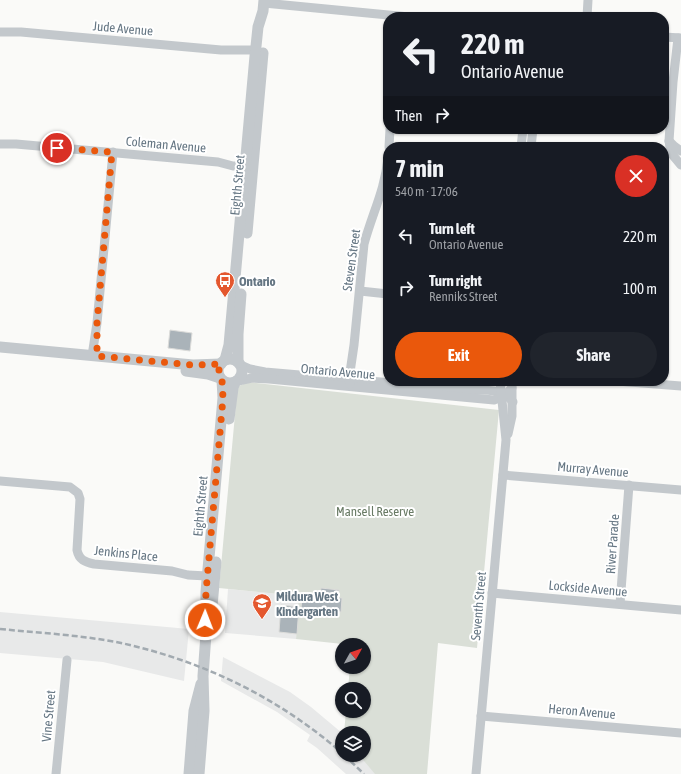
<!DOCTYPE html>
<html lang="en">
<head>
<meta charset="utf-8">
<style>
  body { margin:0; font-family:"Asap Condensed",sans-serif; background:#20242c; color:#f1f3f6; height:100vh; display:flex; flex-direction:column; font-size:15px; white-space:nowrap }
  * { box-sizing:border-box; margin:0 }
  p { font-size:13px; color:#9ea1a6 }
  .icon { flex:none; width:22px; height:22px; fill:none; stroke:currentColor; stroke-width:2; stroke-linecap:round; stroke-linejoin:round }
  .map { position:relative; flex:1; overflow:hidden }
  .details { position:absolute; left:383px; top:142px; width:286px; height:244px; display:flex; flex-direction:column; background:#171b24; border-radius:16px; box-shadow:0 1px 3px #0004 }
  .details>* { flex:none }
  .guide { position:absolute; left:383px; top:12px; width:286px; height:122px; border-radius:16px; box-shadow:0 1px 3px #0004; background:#171b24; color:#f1f3f6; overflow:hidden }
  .needle { width:26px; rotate:50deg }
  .buttons { position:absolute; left:335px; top:638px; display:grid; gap:8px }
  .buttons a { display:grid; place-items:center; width:36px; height:36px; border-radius:50%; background:#171b24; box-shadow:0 1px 3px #0004; font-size:20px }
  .pin { position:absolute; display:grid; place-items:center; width:34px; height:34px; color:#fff; margin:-17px; border:2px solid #fff; border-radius:50%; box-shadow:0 1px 4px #0007 }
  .me { position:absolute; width:44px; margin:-22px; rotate:1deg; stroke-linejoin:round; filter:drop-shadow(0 0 3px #0008) }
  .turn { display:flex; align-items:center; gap:14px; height:84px; padding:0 12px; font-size:18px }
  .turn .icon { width:52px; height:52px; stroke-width:2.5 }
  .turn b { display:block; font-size:28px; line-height:34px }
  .then { display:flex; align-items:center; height:38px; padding:0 12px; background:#0003; gap:8px; font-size:15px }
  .round { display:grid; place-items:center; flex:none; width:42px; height:42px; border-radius:21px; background:#20242c }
  .overview { display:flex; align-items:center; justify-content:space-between; height:68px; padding:0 12px }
  h1 { font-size:24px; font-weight:700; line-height:30px }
  .action { display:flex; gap:8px; margin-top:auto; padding:8px 12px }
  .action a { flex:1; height:46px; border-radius:24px; background:#ea580c; color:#fff; font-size:16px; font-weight:700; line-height:46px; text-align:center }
  .action a+a { background:#20242c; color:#f1f3f6 }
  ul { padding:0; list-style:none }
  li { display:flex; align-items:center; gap:12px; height:52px; padding:0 12px }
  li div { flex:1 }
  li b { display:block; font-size:15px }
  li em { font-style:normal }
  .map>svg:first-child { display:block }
  .built { fill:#e8e9e9 }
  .green { fill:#dadfd7 }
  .building { fill:#aab3b9; stroke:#dcdcda }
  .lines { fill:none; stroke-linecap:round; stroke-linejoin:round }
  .minor { stroke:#c3c8cc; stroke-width:9 }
  .tertiary { stroke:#c3c8cc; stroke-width:11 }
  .rail { stroke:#a2aab0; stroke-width:2.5; stroke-dasharray:6 3; stroke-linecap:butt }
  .route { stroke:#ea580c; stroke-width:7; stroke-dasharray:0 12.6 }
  .labels { text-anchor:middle; stroke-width:4; stroke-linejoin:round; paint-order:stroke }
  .street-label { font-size:13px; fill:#657683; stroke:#fff }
  .poi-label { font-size:13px; font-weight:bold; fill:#657683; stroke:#fff; text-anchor:start }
  .park-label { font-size:13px; fill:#687a64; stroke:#fff }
</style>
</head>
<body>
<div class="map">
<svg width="681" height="774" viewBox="0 0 681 774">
  <rect width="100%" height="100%" fill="#fafaf8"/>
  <g class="built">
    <path d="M228 589 300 596 296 639 225 633Z"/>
    <path d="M0 612 189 629 184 681 103 662 0 653Z"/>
    <path d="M223 657 290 692 311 707 342 733V755H364L391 774H346L317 748 307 741 310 735 277 712 221 681Z"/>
  </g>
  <path class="green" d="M248 382 499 410 477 648 438 643 427 774H375L359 755H364V733H344L346 711H364V689H348L350 667H364V645H352L296 639 299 596 219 588 237 393 239 386Z"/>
  <g class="building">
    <path d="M170 330 192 333 190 351 168 348Z"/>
    <path d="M321 588 339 590 338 598H342L341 612 301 609 302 597H320Z"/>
    <path d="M281 605 299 607 297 634 279 632Z"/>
  </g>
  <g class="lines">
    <g class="minor">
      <path d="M264 3 409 17"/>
      <path d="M587 17 588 0"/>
      <path d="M0 32H21L221 50H256L261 54"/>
      <path d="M664 37 681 38"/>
      <path d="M678 38 673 82 669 141 671 153 681 165"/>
      <path d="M669 141 674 146 681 151"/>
      <path d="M0 144H16L218 162 233 166H251"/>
      <path d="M389 147 390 129"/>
      <path d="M521 147 523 129"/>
      <path d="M531 147 533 129"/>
      <path d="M360 291 388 294"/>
      <path d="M92 356 97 323 113 152"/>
      <path d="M241 365 250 369 265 372 473 390C489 390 502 389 513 402"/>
      <path d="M238 381 252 378 269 379 494 400 504 396 512 388"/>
      <path d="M617 381 681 386"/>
      <path d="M350 384 349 379 354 345 364 244C372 214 385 190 388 158"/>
      <path d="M508 434 512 416V381"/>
      <path d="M503 475 681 490"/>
      <path d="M0 481 70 487 78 493 80 499 77 550C79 560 85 562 94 564L172 571 188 575 207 576"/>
      <path d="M492 593 681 610"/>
      <path d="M620 604 629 485"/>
      <path d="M481 716 681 733"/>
      <path d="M56 774 67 660"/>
      <path d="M476 774 506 440 500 381"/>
    </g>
    <g class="tertiary">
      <path d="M247 233 263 53"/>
      <path d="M0 347 193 365 221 364"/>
      <circle cx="230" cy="371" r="12"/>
      <path d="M225 360 229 345 255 56 258 27 263 11 264 0"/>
      <path d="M238 362V334L241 294"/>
      <path d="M186 371 208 374 220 378"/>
      <path d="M229 419 233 388 235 382"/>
      <path d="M212 606 216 562"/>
      <path d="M189 774 194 711 201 684"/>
      <path d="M199 774 204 711 203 676 206 634V592L223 398 222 380"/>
    </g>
    <g class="rail">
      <path d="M0 629C40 633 81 635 121 643 203 661 279 698 342 753"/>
      <path d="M344 755 364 774"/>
    </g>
  </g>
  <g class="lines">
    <path class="route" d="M57 148 112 152 97 323V356L193 365 221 364C218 370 218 375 222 380L223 398 206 592 205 620"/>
  </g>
  <defs>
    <symbol id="bus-pin" viewBox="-11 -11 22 30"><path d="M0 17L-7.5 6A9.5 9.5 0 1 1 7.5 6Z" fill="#e4572e" stroke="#fff"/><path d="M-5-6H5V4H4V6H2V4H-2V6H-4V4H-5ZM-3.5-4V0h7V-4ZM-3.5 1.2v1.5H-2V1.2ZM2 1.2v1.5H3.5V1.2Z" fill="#fff"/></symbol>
    <symbol id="school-pin" viewBox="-11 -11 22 30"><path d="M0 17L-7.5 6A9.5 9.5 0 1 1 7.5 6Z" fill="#e4572e" stroke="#fff"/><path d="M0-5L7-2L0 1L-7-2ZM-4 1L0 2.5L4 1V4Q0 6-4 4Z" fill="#fff"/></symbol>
  </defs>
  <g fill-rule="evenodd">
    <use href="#bus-pin" x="214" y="270" width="22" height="30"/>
    <use href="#school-pin" x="251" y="592" width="22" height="30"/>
  </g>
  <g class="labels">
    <g class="street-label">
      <text transform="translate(123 28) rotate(5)" y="5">Jude Avenue</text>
      <text transform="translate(166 144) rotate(5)" y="5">Coleman Avenue</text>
      <text transform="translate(237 185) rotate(-85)" y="5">Eighth Street</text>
      <text transform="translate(351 260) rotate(-82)" y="5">Steven Street</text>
      <text transform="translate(338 371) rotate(5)" y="5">Ontario Avenue</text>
      <text transform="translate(593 469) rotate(5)" y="5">Murray Avenue</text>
      <text transform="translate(200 506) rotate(-85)" y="5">Eighth Street</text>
      <text transform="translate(612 544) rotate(-86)" y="5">River Parade</text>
      <text transform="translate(126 553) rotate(6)" y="5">Jenkins Place</text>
      <text transform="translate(588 588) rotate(5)" y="5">Lockside Avenue</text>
      <text transform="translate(478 606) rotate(-85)" y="5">Seventh Street</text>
      <text transform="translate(582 711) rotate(5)" y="5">Heron Avenue</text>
      <text transform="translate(48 716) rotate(-85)" y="5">Vine Street</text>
    </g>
    <g class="poi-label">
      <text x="239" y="286">Ontario</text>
      <text x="276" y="601">Mildura West<tspan x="276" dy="15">Kindergarten</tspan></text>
    </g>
    <g class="park-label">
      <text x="375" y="516">Mansell Reserve</text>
    </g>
  </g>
</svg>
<div class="buttons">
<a><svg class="needle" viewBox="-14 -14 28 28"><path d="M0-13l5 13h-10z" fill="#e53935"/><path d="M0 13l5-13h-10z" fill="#9ea1a6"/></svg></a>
<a><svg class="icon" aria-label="search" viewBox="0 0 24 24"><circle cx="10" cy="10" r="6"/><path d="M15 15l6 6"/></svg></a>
<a><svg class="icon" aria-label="layers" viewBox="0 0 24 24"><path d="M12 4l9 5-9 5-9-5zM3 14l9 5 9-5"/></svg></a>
</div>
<div class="pin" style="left:57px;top:148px;background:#d93025"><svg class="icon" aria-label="arrive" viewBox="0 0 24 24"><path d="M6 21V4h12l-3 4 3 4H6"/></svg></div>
<svg class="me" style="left:205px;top:620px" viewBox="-20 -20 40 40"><circle r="17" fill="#ea580c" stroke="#fff" stroke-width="3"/><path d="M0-11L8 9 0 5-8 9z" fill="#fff"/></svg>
<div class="guide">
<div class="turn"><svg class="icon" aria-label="left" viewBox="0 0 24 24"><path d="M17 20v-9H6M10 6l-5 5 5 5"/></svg><div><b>220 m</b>Ontario Avenue</div></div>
<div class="then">Then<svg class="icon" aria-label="right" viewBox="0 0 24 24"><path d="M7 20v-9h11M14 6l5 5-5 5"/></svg></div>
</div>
<section class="details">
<div class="overview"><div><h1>7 min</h1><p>540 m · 17:06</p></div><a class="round" style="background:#d93025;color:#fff"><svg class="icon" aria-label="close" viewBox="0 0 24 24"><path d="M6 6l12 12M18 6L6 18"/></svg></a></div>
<ul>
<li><svg class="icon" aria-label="left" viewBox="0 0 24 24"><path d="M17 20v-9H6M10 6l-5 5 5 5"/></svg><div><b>Turn left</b><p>Ontario Avenue</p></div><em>220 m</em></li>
<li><svg class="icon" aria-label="right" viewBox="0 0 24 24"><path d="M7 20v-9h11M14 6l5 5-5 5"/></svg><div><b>Turn right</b><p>Renniks Street</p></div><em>100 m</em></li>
</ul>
<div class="action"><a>Exit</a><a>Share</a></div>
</section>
</div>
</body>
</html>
